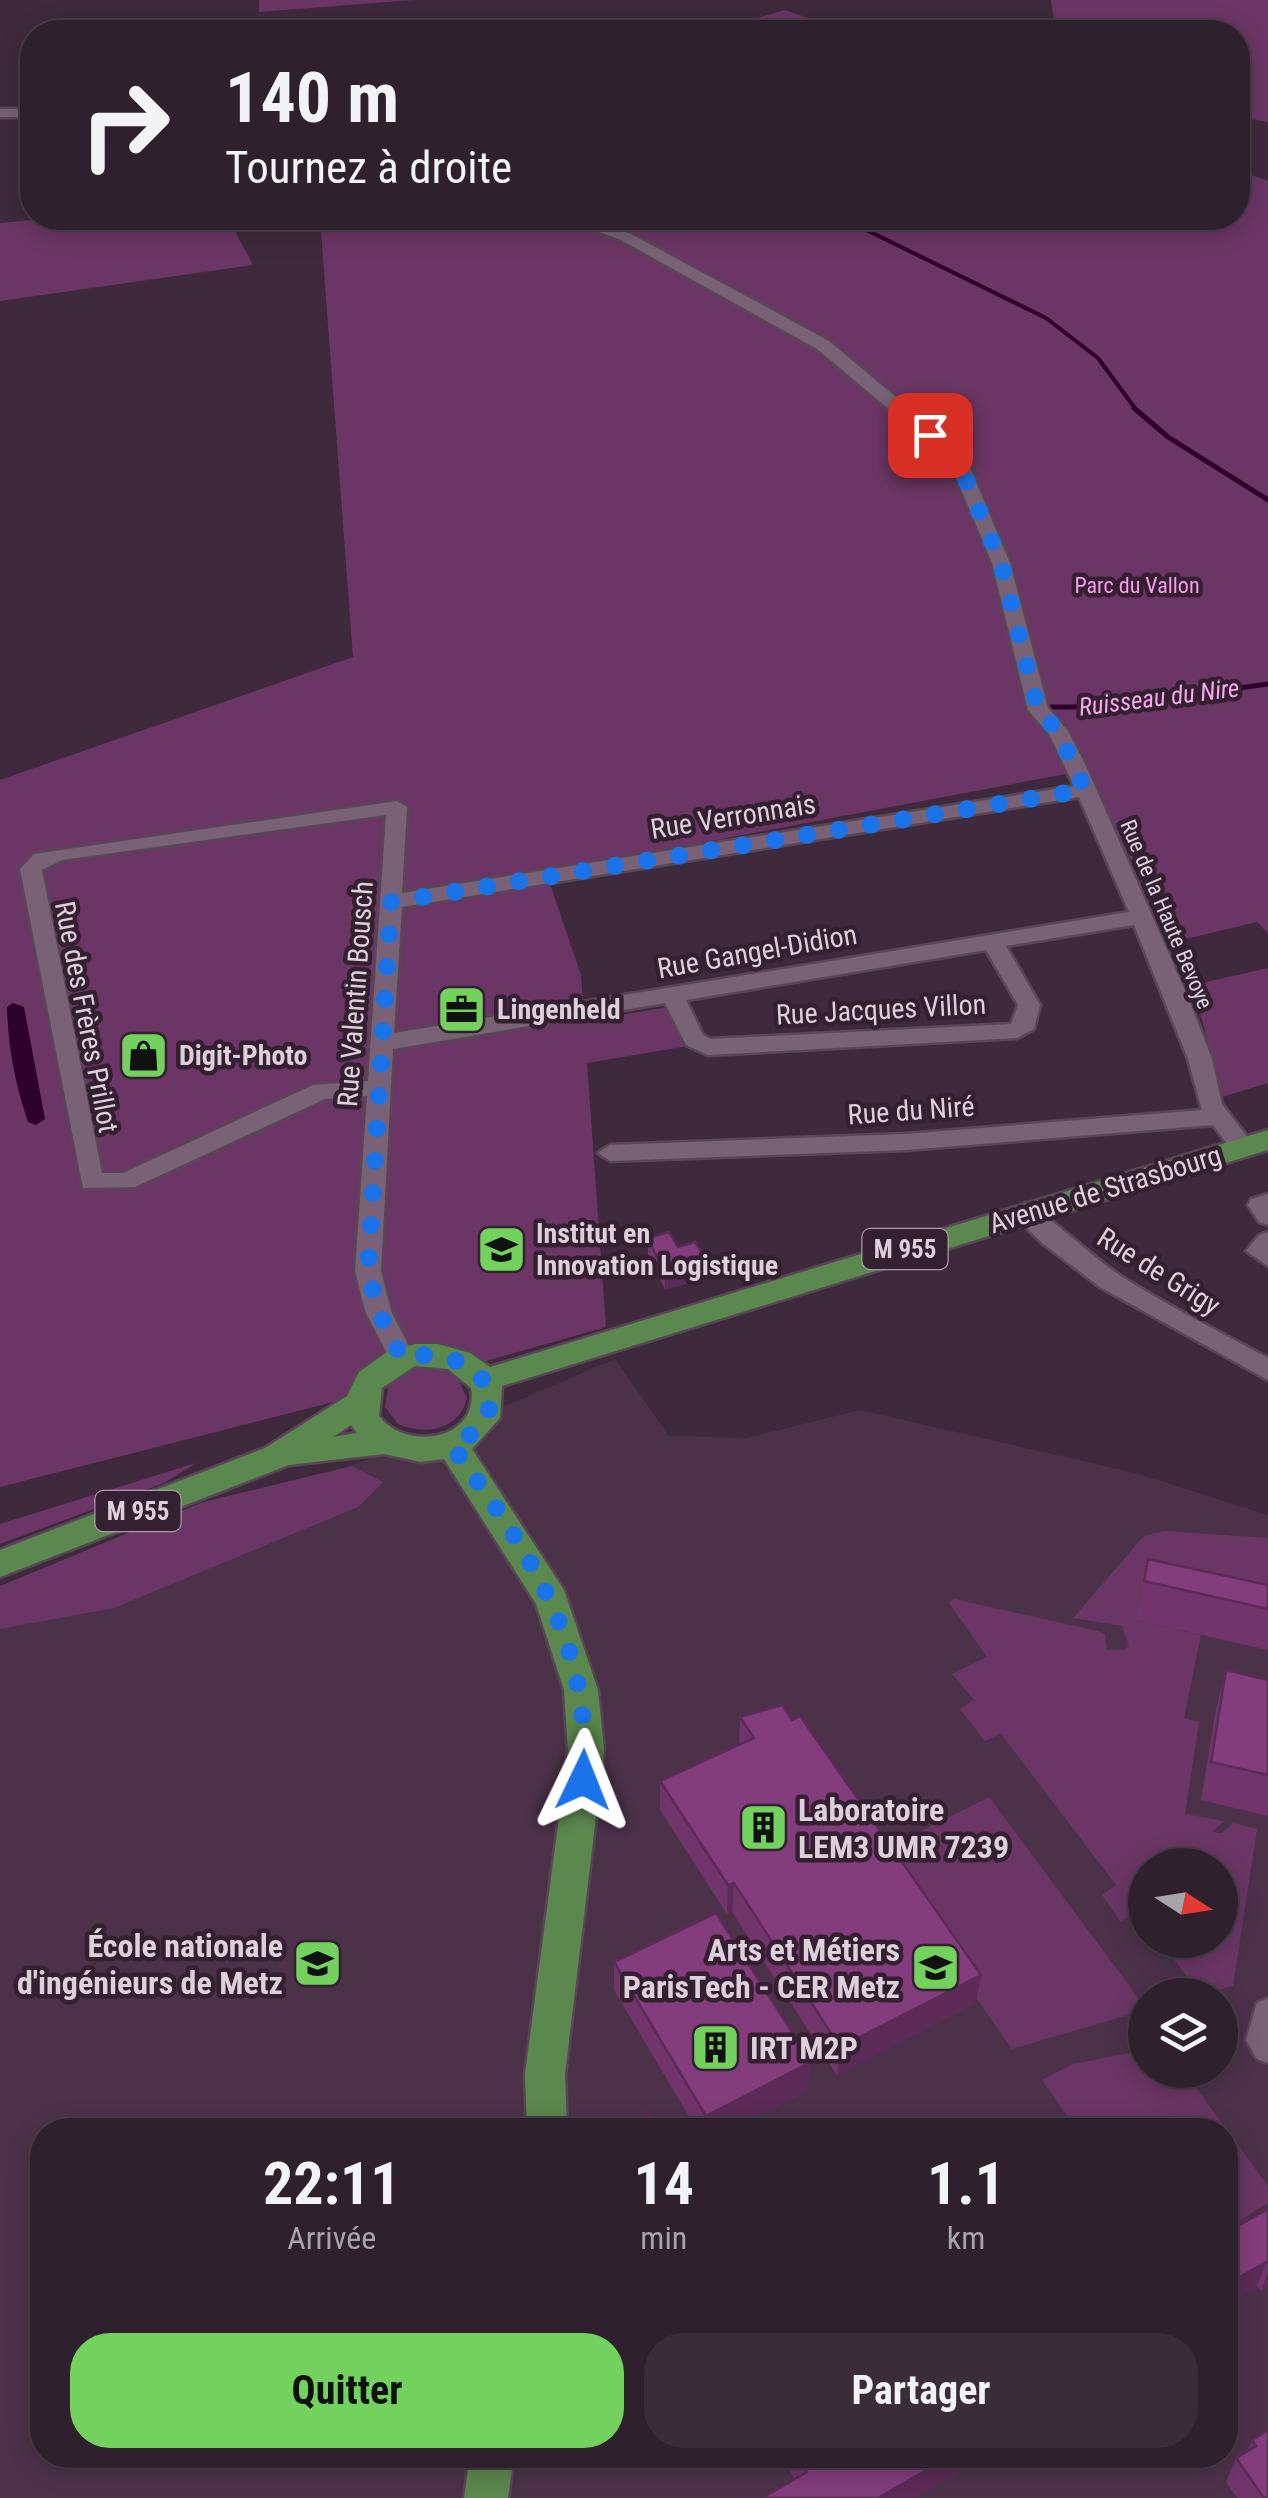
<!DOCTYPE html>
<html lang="fr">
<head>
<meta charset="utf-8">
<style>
  body { margin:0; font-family:"Roboto Condensed",sans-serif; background:#3a2d39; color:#f1f3f6; height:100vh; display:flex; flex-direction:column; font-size:38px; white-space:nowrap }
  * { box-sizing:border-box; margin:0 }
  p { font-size:32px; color:#a7a3aa }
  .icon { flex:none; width:55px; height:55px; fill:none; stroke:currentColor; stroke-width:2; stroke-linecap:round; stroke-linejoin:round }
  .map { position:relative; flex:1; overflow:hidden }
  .sheet { position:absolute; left:30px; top:2118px; width:1208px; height:350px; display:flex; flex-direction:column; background:#2e202d; border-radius:40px; box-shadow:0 5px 25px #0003,0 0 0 2px #493e49 }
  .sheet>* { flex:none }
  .guide { position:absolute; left:20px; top:20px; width:1230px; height:210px; border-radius:40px; box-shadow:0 5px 25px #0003,0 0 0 2px #493e49; background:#2e202d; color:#f1f3f6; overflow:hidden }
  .needle { width:65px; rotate:102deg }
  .tools { position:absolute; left:1128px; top:1848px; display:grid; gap:20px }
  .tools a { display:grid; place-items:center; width:110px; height:110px; border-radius:50%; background:#2e202d; box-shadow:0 5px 25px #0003,0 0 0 2px #493e49; font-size:50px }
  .pin { position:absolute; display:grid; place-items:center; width:85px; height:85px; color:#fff; margin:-42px; border-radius:20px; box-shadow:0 5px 15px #0006 }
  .me { position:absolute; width:110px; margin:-55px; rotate:2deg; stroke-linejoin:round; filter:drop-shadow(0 0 8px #0008) }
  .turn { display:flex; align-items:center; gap:35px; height:210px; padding:0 40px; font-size:45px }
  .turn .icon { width:130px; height:130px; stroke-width:2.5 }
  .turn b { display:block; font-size:70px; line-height:85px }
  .eta { display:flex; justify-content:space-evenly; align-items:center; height:170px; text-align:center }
  .eta b { font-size:60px; font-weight:700; line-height:70px }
  .button { display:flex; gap:20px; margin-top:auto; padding:20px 40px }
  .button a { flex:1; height:115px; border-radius:40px; background:#72d25d; color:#111; font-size:40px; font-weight:700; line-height:115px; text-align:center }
  .button a+a { background:#3a2d39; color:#f1f3f6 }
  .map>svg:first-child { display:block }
  .built { fill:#4c3249; fill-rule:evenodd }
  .green { fill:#6b3665 }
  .water { fill:#2f002c }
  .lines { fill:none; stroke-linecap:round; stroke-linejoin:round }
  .stream-far1 { stroke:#2f002c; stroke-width:4 }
  .stream { stroke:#2f002c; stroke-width:5 }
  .minor-casing { stroke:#594756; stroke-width:5 }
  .major-casing { stroke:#594756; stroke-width:5 }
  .minor { fill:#796276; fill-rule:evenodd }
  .major { fill:#5b884e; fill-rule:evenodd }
  .wall { fill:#71346b }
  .shaded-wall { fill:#5c2b57 }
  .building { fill:#833d7c; stroke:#5c2b57; stroke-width:2.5 }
  .route { stroke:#1a73e8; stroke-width:18; stroke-dasharray:0 32.4 }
  .labels { text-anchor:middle; stroke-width:9; stroke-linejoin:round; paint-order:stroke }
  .far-park-label { font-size:22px; fill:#fc9bf1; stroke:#342031 }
  .far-street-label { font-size:22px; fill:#ddd0db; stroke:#342031 }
  .far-water-label { font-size:25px; font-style:italic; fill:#f7a9ed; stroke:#342031 }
  .shield { fill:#342031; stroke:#aa9ba8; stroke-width:2.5 }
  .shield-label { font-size:25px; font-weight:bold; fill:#ddd0db }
  .street-label { font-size:28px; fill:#ddd0db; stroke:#342031 }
  .poi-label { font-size:28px; font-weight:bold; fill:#ddd0db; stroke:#342031; text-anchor:start }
  .near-poi-label { font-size:32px; font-weight:bold; fill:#ddd0db; stroke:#342031; text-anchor:start }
</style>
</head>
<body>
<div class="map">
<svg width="1268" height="2498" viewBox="0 0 1268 2498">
  <rect width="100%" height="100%" fill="#3e2a3c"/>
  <path class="built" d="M615 1359 669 1436 747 1438 860 1410 1135 1473 1268 1515V2498H0V1591L444 1432ZM1145 1865H1220V1940H1145ZM1145 1995H1220V2070H1145ZM42 2130H1225V2455H42Z"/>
  <g class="green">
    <path d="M259 0H413L259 12Z"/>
    <path d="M1051 0H1268V122L1238 117V32H1055Z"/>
    <path d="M785 10 847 32H711Z"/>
    <path d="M1238 170 1268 181V933L1257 922 1169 943 1133 862 1071 773 546 872 581 975 584 1021 668 1007 688 1046 587 1063 606 1327 447 1372 458 1379 467 1398C460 1430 425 1436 398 1424L385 1407 388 1388 0 1487V780L353 657 320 218H1238Z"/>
    <path d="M51 218H228L253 265 0 301V223Z"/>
    <path d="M1268 968V1083L1222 1097 1193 985Z"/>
    <path d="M196 1463 164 1483 0 1544V1524Z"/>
    <path d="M352 1466 383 1482 358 1507 114 1608 0 1629V1586L203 1502Z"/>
    <path d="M1164 1531 1268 1538V1626L1136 1620 1201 1635 1184 1718 1199 1722 1185 1814 1224 1821 1212 1832 1221 1833 1234 1823 1257 1829 1233 1986 1200 1995 1160 1940H1220V1865H1145V1919L1138 1910 1121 1922 1102 1895 1116 1885 1001 1734 985 1741 960 1709 974 1700 952 1674 987 1657 949 1603 954 1599 1098 1631 1105 1634 1107 1650H1124L1129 1646 1122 1626 1073 1618 1144 1536Z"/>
    <path d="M989 1797 1145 2007V2010L1012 2049 889 1874 911 1836Z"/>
    <path d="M1145 2050V2070H1183L1268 2186V2203L1225 2229V2130H1077L1042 2080 1073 2064Z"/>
  </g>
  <path class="water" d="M13 1003 24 1007 45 1119 36 1125 28 1122C15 1084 8 1047 7 1007Z"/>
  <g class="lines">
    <path class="stream-far1" d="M842 218 1046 318 1098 358 1137 411"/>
    <g class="stream">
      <path d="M1134 408 1168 437 1268 500"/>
      <path d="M1049 707H1101L1268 684"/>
    </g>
    <defs>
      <g id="minor">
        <rect x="0" y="109" width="32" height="8"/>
        <path d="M561 218H583L631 234 829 341 952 444 971 470 1010 563 1048 708 1068 731 1085 764 1187 995 1212 1059 1222 1104 1255 1147 1252 1153H1234L1213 1125 906 1150 610 1161 598 1153 610 1145 906 1134 1202 1110 1188 1059 1134 925 1006 946 1040 1005 1034 1029 1017 1038 708 1055 686 1045 665 1003 393 1049 381 1271 391 1311 415 1358 411 1365H393L365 1311 355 1271 367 1096 325 1099 135 1187 83 1188 20 869 34 854 397 801 407 807 402 893 1074 786 1049 734 1028 710 992 563 953 470 940 452 817 349 621 240ZM1079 797 1129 912 394 1033 402 907ZM386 815 368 1081 313 1085 123 1173H102L42 870 62 860ZM986 950 1018 1005 1011 1024 711 1039 703 1035 686 1000Z"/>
        <path d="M1268 1194V1225L1259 1222 1248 1205 1251 1199Z"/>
        <path d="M1025 1203C1041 1208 1096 1260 1118 1274 1166 1305 1218 1331 1268 1358V1380L1100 1287 1042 1243 1016 1218 1013 1212Z"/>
        <path d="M1268 1232V1266L1246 1251 1259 1235Z"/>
        <path d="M1268 1998V2063L1257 2059 1246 2040 1257 2003Z"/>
      </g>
      <g id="major">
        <path d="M1268 1130V1150L502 1386 500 1418 472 1449 564 1590 598 1690 604 1750 565 2074 567 2130H527L525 2074 568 1750 564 1690 536 1604 444 1459 421 1462 384 1454 289 1465 0 1577V1550L265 1448 347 1396 359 1372 387 1352 415 1344H438L470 1353 490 1367ZM415 1366 448 1369 471 1388C480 1440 406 1452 379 1416L382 1388ZM351 1425 357 1433 333 1437Z"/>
        <path d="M470 2455H514L508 2498H464Z"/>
      </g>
    </defs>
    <use href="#minor" class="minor-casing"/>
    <use href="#major" class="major-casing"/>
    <use href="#minor" class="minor"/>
    <use href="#major" class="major"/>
  </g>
  <g class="wall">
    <path d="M648 1238 678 1247 708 1262 707 1277 665 1290 648 1254Z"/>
    <path d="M1148 1559 1268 1585V1650L1136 1620Z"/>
    <path d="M1226 1670 1268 1680V1816L1201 1800 1216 1709Z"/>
    <path d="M740 1717 976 2003 837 2075 732 1912 727 1914 660 1810V1781L739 1745Z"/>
    <path d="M614 1962 808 2090 730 2130H697L614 1990Z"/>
    <path d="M1268 2209V2287L1261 2291 1257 2286 1225 2305V2233Z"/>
    <path d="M1268 2430V2498H1237L1226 2482 1236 2458 1247 2452 1252 2440Z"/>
    <path d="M781 2455H988L914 2498 795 2480Z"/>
  </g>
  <g class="shaded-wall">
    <path d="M708 1262 707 1277 665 1290V1275Z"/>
    <path d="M734 1883 732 1912 727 1914 728 1885Z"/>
    <path d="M981 1975 976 2003 837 2075 840 2047Z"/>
    <path d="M811 2062 808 2090 730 2130H705L706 2116Z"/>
    <path d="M1267 2260 1257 2286 1225 2305V2285Z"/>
    <path d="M1268 2272V2287L1261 2291Z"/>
    <path d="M952 2455H988L914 2498H878Z"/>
  </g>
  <g class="building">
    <path d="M669 1232 678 1247 695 1242 708 1262 665 1275 648 1238Z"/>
    <path d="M1148 1559 1268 1585V1609L1144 1581Z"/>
    <path d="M1226 1670 1268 1680V1775L1211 1762Z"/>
    <path d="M782 1705 792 1720 800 1716 981 1975 840 2047 734 1883 728 1885 660 1781 754 1738 740 1717Z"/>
    <path d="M716 1913 811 2062 706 2116 614 1962Z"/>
    <path d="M648 2112 658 2130H647Z"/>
    <path d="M1052 2119 1059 2130H1031Z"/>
    <path d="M979 2123 983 2130H966Z"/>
    <path d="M1268 2209V2261L1225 2285V2233Z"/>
    <path d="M1268 2430V2498H1264L1236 2458 1256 2446 1252 2440Z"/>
    <path d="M797 2455H952L878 2498H762L807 2472Z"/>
  </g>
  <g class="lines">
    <path class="route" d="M583 1780C594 1645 528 1550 452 1446 532 1406 472 1341 402 1358L378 1311 368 1271 391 902 1085 790 1058 731 1038 710 1001 563 962 470 930 435"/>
  </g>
  <defs>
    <symbol id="office-square" viewBox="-11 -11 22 22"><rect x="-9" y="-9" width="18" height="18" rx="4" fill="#72d25d" stroke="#342031"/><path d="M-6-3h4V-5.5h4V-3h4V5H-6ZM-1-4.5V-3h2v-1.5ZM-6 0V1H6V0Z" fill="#111"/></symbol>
    <symbol id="shop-square" viewBox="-11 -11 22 22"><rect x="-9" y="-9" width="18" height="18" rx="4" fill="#72d25d" stroke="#342031"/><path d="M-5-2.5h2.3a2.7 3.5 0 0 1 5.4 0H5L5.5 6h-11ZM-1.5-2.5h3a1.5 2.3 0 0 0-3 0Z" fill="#111"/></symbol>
    <symbol id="university-square" viewBox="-11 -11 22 22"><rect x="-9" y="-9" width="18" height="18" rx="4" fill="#72d25d" stroke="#342031"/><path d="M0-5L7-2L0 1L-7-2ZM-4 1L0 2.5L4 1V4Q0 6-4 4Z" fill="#111"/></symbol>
    <symbol id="building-square" viewBox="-11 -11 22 22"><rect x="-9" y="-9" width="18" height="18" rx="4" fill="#72d25d" stroke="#342031"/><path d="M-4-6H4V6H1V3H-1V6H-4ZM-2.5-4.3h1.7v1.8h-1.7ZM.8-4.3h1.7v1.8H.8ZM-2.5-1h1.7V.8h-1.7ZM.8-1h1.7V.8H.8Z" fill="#111"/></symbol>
  </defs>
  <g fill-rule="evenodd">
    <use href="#office-square" x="434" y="982" width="55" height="55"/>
    <use href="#shop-square" x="116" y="1028" width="55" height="55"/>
    <use href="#university-square" x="474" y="1222" width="55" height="55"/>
    <use href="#building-square" x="736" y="1800" width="55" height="55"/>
    <use href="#university-square" x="290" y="1936" width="55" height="55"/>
    <use href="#university-square" x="908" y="1940" width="55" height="55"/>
    <use href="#building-square" x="688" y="2020" width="55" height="55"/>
  </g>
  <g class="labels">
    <g class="far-park-label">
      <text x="1137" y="593">Parc du Vallon</text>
    </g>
    <g class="far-street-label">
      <text transform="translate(1167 914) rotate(67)" y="8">Rue de la Haute Bevoye</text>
    </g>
    <g class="far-water-label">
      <text transform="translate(1159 697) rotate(-7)" y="9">Ruisseau du Nire</text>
    </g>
    <g class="shield">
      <rect x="862.5" y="1229" width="85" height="40" rx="8"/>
      <rect x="95.5" y="1491" width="85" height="40" rx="8"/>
    </g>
    <g class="shield-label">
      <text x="905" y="1258">M 955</text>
      <text x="138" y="1520">M 955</text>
    </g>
    <g class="street-label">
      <text transform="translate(733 816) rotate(-9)" y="10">Rue Verronnais</text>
      <text transform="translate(757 951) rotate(-10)" y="10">Rue Gangel-Didion</text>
      <text transform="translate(355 994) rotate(-86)" y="10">Rue Valentin Bousch</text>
      <text transform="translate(881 1009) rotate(-3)" y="10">Rue Jacques Villon</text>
      <text transform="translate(87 1017) rotate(79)" y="10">Rue des Frères Prillot</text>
      <text transform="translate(911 1110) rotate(-4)" y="10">Rue du Niré</text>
      <text transform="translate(1105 1189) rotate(-17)" y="10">Avenue de Strasbourg</text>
      <text transform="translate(1159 1271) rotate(32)" y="10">Rue de Grigy</text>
    </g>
    <g class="poi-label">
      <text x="497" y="1019">Lingenheld</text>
      <text x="179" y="1065">Digit-Photo</text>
      <text x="536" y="1243">Institut en<tspan x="536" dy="32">Innovation Logistique</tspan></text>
    </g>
    <g class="near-poi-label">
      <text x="798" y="1821">Laboratoire<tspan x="798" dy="37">LEM3 UMR 7239</tspan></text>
      <text x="283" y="1957" text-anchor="end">École nationale<tspan x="283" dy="37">d'ingénieurs de Metz</tspan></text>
      <text x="900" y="1961" text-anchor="end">Arts et Métiers<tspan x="900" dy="37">ParisTech - CER Metz</tspan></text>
      <text x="750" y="2059">IRT M2P</text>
    </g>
  </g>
</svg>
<div class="tools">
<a><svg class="needle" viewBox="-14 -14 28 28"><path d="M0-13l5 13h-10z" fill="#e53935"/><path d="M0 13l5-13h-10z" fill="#a7a3aa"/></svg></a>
<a><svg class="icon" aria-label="layers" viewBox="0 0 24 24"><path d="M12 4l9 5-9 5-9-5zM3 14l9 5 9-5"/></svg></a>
</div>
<div class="pin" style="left:930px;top:435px;background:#d93025"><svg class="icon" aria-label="arrive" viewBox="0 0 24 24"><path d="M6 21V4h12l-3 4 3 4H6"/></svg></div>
<svg class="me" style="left:583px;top:1780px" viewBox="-20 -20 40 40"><path d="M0-17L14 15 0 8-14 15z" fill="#1a73e8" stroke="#fff" stroke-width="4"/></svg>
<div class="guide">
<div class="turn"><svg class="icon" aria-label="right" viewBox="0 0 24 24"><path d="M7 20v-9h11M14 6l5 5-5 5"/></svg><div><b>140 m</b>Tournez à droite</div></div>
</div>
<section class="sheet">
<div class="eta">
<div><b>22:11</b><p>Arrivée</p></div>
<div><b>14</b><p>min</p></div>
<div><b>1.1</b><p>km</p></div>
</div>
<div class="button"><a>Quitter</a><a>Partager</a></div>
</section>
</div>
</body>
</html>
